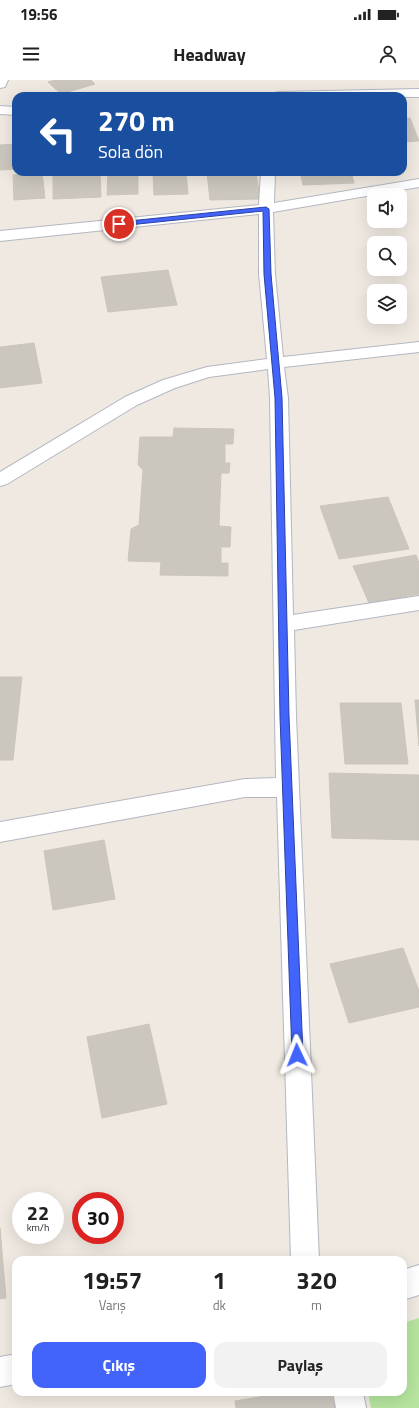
<!DOCTYPE html>
<html lang="tr">
<head>
<meta charset="utf-8">
<style>
  body { margin:0; font-family:"Titillium Web",sans-serif; background:#f2f2f2; color:#222; height:100vh; display:flex; flex-direction:column; font-size:15px; white-space:nowrap }
  * { box-sizing:border-box; margin:0 }
  p { font-size:13px; color:#767676 }
  .icon { flex:none; width:22px; height:22px; fill:none; stroke:currentColor; stroke-width:2; stroke-linecap:round; stroke-linejoin:round }
  .map { position:relative; flex:1; overflow:hidden }
  .drawer { position:absolute; left:12px; top:1176px; width:395px; height:140px; display:flex; flex-direction:column; background:#fff; border-radius:12px; box-shadow:0 4px 16px #0002 }
  .drawer>* { flex:none }
  .hud { position:absolute; left:12px; top:12px; width:395px; height:84px; border-radius:12px; box-shadow:0 4px 16px #0002; background:#1a4fa0; color:#fff; overflow:hidden }
  .controls { position:absolute; left:367px; top:108px; display:grid; gap:8px }
  .controls a { display:grid; place-items:center; width:40px; height:40px; border-radius:8px; background:#fff; box-shadow:0 4px 16px #0002; font-size:20px }
  .speed { position:absolute; left:12px; top:1112px; display:flex; gap:8px; font-size:20px; font-weight:700; text-align:center }
  .speed>* { display:grid; place-content:center; width:52px; height:52px; border-radius:50%; background:#fff; box-shadow:0 4px 16px #0002; line-height:1 }
  .speed small { font-size:10px; font-weight:400 }
  .speed .limit { border:6px solid #d22; background:#fff; color:#111 }
  .pin { position:absolute; display:grid; place-items:center; width:34px; height:34px; color:#fff; margin:-17px; border:2px solid #fff; border-radius:50%; box-shadow:0 1px 4px #0007 }
  .me { position:absolute; width:44px; margin:-22px; rotate:358deg; stroke-linejoin:round; filter:drop-shadow(0 0 3px #0008) }
  .turn { display:flex; align-items:center; gap:14px; height:84px; padding:0 20px; font-size:18px }
  .turn .icon { width:52px; height:52px; stroke-width:2.5 }
  .turn b { display:block; font-size:28px; line-height:34px }
  .eta { display:flex; justify-content:space-evenly; align-items:center; height:68px; text-align:center }
  .eta b { font-size:24px; font-weight:700; line-height:28px }
  .cta { display:flex; gap:8px; margin-top:auto; padding:8px 20px }
  .cta a { flex:1; height:46px; border-radius:12px; background:#4264fb; color:#fff; font-size:16px; font-weight:700; line-height:46px; text-align:center }
  .cta a+a { background:#f2f2f2; color:#222 }
  .status { display:flex; justify-content:space-between; align-items:center; height:28px; padding:0 20px; background:#fff; direction:ltr }
  .status svg { height:11px; fill:currentColor }
  header { display:flex; justify-content:space-between; align-items:center; height:52px; padding:0 20px; background:#fff; font-size:18px; font-weight:700 }
  .map>svg:first-child { display:block }
  .green { fill:#b6e59e }
  .building { fill:#cbc7bf; stroke:#cbc5ba }
  .lines { fill:none; stroke-linecap:round; stroke-linejoin:round }
  .minor-casing { stroke:#b4b7c1; stroke-width:2 }
  .minor { fill:#fff; fill-rule:evenodd }
  .route { fill:#4264fb; stroke:#2b41a3 }
</style>
</head>
<body>
<div class="status"><b>19:56</b><svg viewBox="0 0 49 12"><path d="M0 12V9h3v3zM5 12V6h3v6zM10 12V3h3v9zM15 12V0h3v12zM26 1h20v11H26zM47 4h2v5h-2z"/></svg></div>
<header><svg class="icon" aria-label="menu" viewBox="0 0 24 24"><path d="M4 6h16M4 12h16M4 18h16"/></svg>Headway<svg class="icon" aria-label="person" viewBox="0 0 24 24"><circle cx="12" cy="8" r="4"/><path d="M4 21q1-7 8-7t8 7"/></svg></header>
<div class="map">
<svg width="419" height="1328" viewBox="0 0 419 1328">
  <rect width="100%" height="100%" fill="#efe9e1"/>
  <path class="green" d="M419 1238V1328H371L368 1312H403V1243Z"/>
  <g class="building">
    <path d="M55 0H91L95 4 61 14 48 2Z"/>
    <path d="M410 38 419 61 403 62V39Z"/>
    <path d="M16 64V89L0 90V65Z"/>
    <path d="M53 92H100L101 117 53 119Z"/>
    <path d="M108 92H138V114L107 115Z"/>
    <path d="M153 92H186L188 114 154 115Z"/>
    <path d="M207 92H256L260 119 210 120Z"/>
    <path d="M300 92H351L354 103 303 105Z"/>
    <path d="M42 93 45 118 14 120 13 95Z"/>
    <path d="M168 190 177 225 108 232 101 197Z"/>
    <path d="M34 263 42 303 0 308V267Z"/>
    <path d="M174 348 234 349 233 364H225V383H230L229 393H221L219 446 231 447 230 467H221V483H228V496L160 495 161 482 128 481 131 449 139 445 143 390 138 385 140 357H173Z"/>
    <path d="M388 417 409 469 339 479 320 426Z"/>
    <path d="M416 475 419 483V514L369 523 353 486Z"/>
    <path d="M0 597H22L13 680H0Z"/>
    <path d="M415 620H419V666Z"/>
    <path d="M340 623H401L408 684H345Z"/>
    <path d="M329 693 419 695V760L332 758Z"/>
    <path d="M104 760 115 819 53 830 44 771Z"/>
    <path d="M403 868 419 911V927L349 943 330 884Z"/>
    <path d="M149 944 167 1024 102 1038 87 957Z"/>
    <path d="M0 1148 6 1218 0 1219Z"/>
    <path d="M288 1312H331L335 1328H236L235 1321Z"/>
  </g>
  <g class="lines">
    <defs>
      <g id="minor">
        <path d="M0 0H8L5 7 0 8Z"/>
        <path d="M419 9V17L272 16 274 13 279 12Z"/>
        <path d="M0 26 16 27V35L0 34Z"/>
        <path d="M261 92H275L274 123 419 99V107L273 132 275 194 283 277 419 262V272L284 287 288 318 293 535 419 516V530L294 550 296 636 319 1180H291L277 717H245L0 762V742L245 699 276 698 270 318 268 289 209 297 175 308 137 325 7 404 0 406V392L125 317 163 300 207 287 267 279 259 194V134L0 161V151L259 125Z"/>
        <path d="M419 1185V1215L403 1220V1190Z"/>
        <path d="M16 1274V1304L0 1307V1277Z"/>
        <path d="M333 1312H363L366 1328H336Z"/>
      </g>
    </defs>
    <use href="#minor" class="minor-casing"/>
    <use href="#minor" class="minor"/>
  </g>
  <path class="route" d="M266 127 269 129 271 194 282 318 289 636 303 975 301 978 297 980 293 978 292 975 280 636 275 318 264 194 263 131 119 146 116 144 119 142Z"/>
</svg>
<div class="controls">
<a><svg class="icon" aria-label="sound" viewBox="0 0 24 24"><path d="M4 9h4l5-4v14l-5-4H4zM17 9q2 3 0 6"/></svg></a>
<a><svg class="icon" aria-label="search" viewBox="0 0 24 24"><circle cx="10" cy="10" r="6"/><path d="M15 15l6 6"/></svg></a>
<a><svg class="icon" aria-label="layers" viewBox="0 0 24 24"><path d="M12 4l9 5-9 5-9-5zM3 14l9 5 9-5"/></svg></a>
</div>
<div class="speed"><div>22<small>km/h</small></div><div class="limit">30</div></div>
<div class="pin" style="left:119px;top:144px;background:#d93025"><svg class="icon" aria-label="arrive" viewBox="0 0 24 24"><path d="M6 21V4h12l-3 4 3 4H6"/></svg></div>
<svg class="me" style="left:297px;top:975px" viewBox="-20 -20 40 40"><path d="M0-17L14 15 0 8-14 15z" fill="#4264fb" stroke="#fff" stroke-width="4"/></svg>
<div class="hud">
<div class="turn"><svg class="icon" aria-label="left" viewBox="0 0 24 24"><path d="M17 20v-9H6M10 6l-5 5 5 5"/></svg><div><b>270 m</b>Sola dön</div></div>
</div>
<section class="drawer">
<div class="eta">
<div><b>19:57</b><p>Varış</p></div>
<div><b>1</b><p>dk</p></div>
<div><b>320</b><p>m</p></div>
</div>
<div class="cta"><a>Çıkış</a><a>Paylaş</a></div>
</section>
</div>
</body>
</html>
